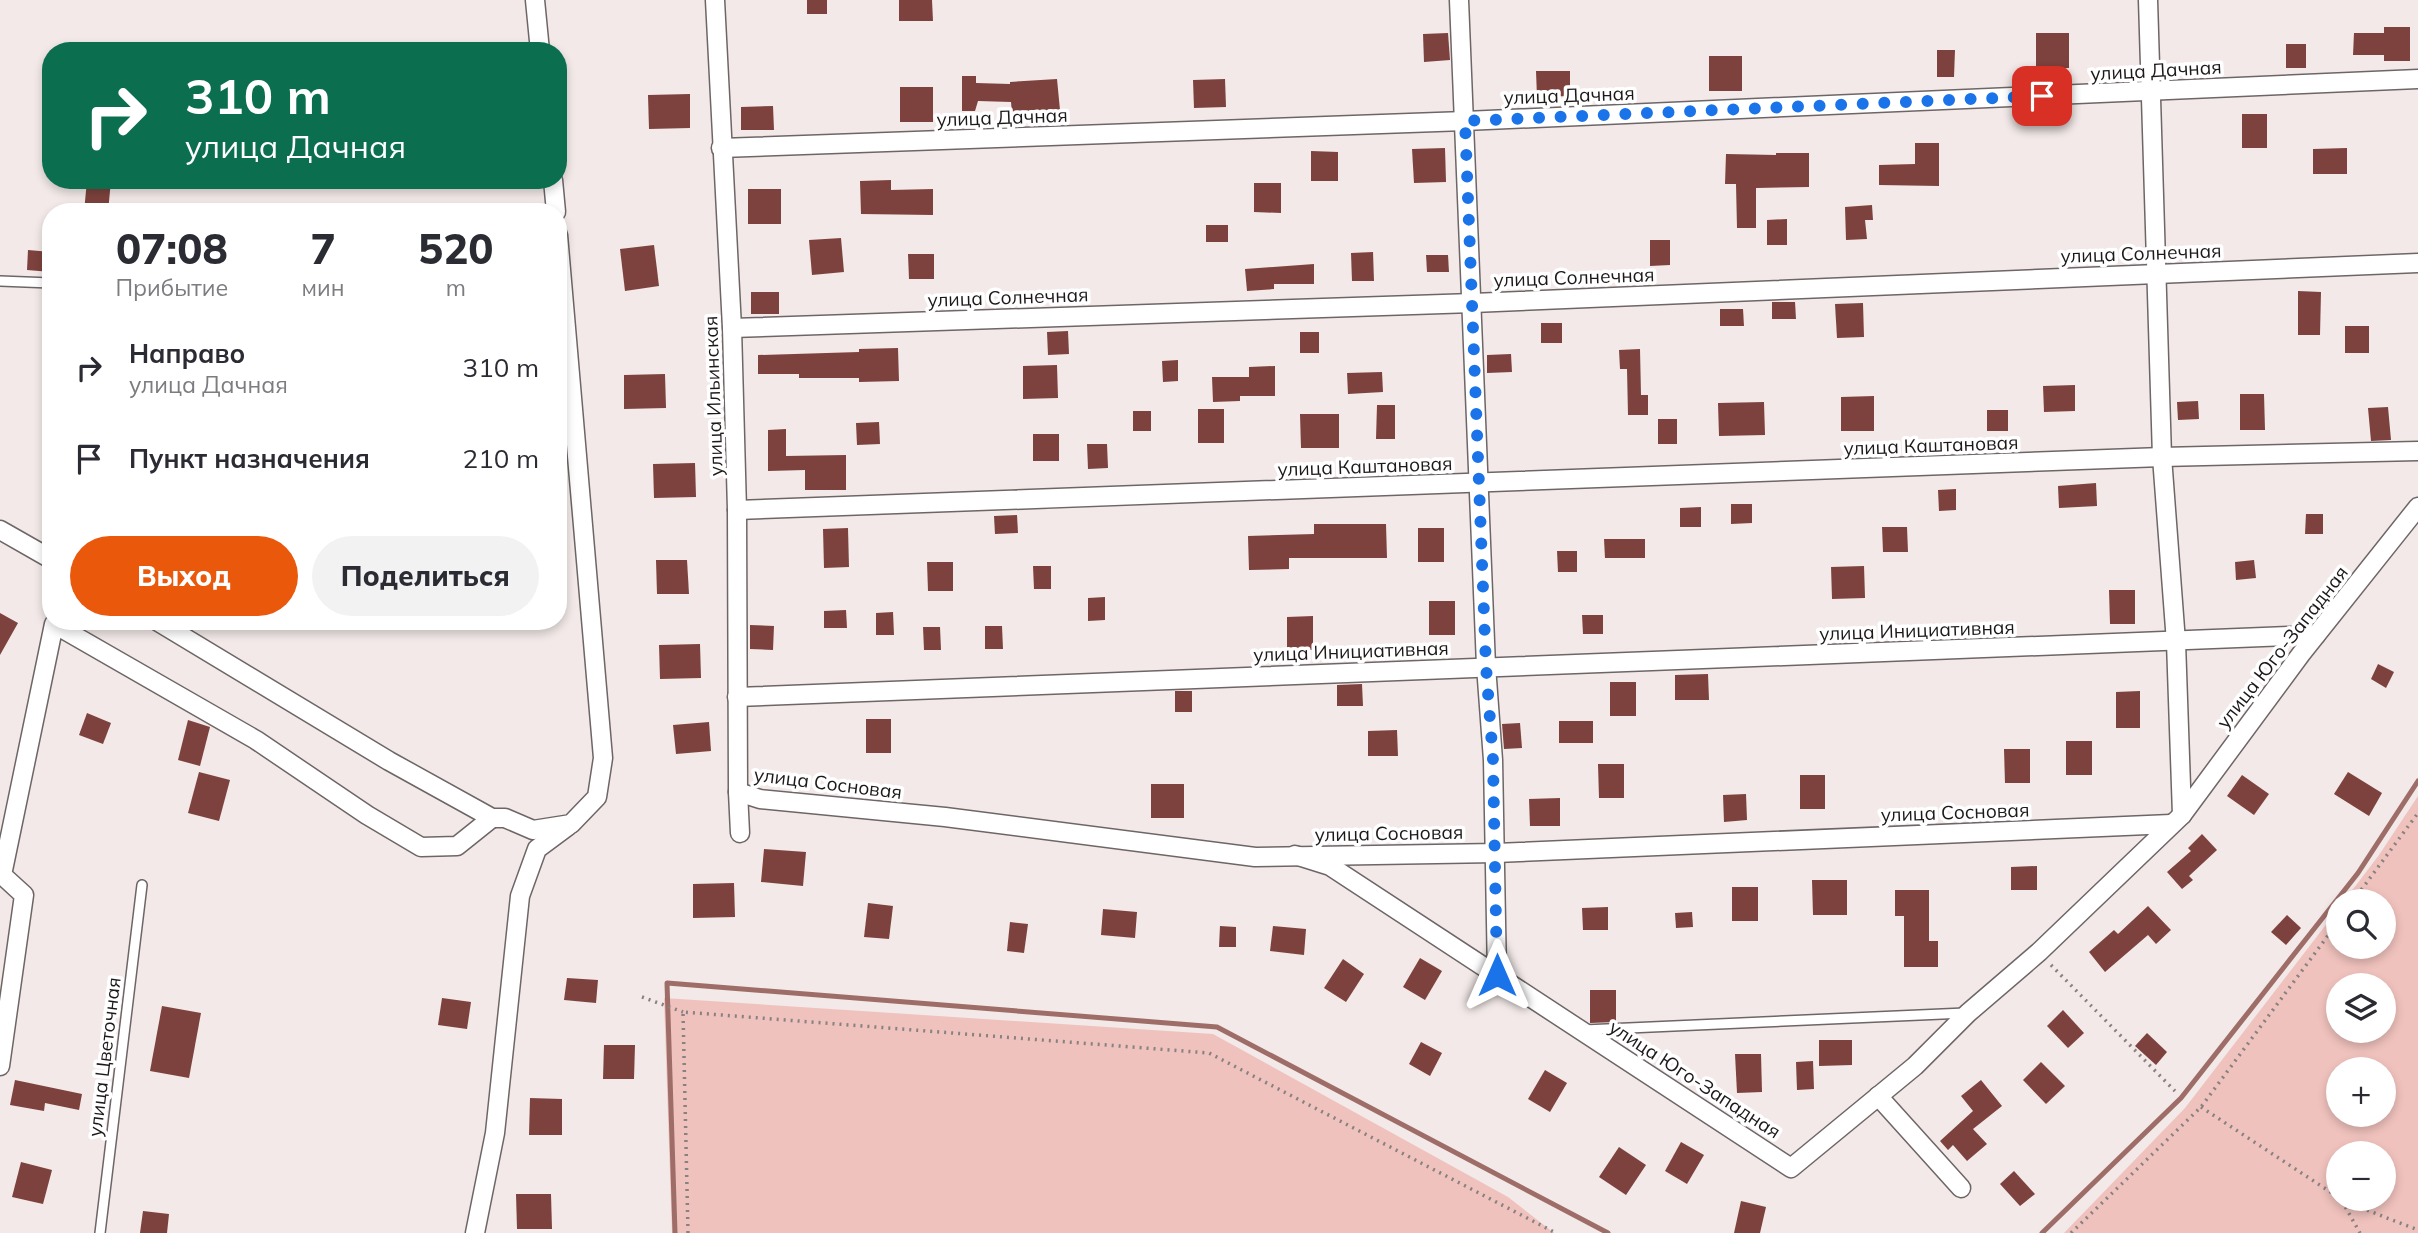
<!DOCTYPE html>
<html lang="ru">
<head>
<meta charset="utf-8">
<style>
  body { margin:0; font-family:Mulish,sans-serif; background:#f2f2f3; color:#2b2b33; height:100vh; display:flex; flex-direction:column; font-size:26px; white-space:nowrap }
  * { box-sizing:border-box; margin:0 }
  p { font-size:23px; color:#7c7c81 }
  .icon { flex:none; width:38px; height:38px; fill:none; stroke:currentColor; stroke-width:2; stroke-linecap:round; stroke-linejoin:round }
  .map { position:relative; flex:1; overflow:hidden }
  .sheet { position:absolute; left:42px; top:203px; width:525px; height:427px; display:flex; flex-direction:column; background:#fff; border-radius:28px; box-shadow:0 4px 10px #0003 }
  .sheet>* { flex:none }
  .banner { position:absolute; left:42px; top:42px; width:525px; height:147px; border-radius:28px; box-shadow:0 4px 10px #0003; background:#0b6e4f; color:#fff; overflow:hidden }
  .tools { position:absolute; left:2326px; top:889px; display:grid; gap:14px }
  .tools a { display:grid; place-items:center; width:70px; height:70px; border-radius:50%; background:#fff; box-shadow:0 4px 10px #0003; font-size:35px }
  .pin { position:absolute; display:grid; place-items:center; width:60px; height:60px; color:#fff; margin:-30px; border-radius:14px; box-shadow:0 4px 10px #0006 }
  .me { position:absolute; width:77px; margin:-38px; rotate:0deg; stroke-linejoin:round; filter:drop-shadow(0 0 5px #0008) }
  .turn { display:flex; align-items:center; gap:24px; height:147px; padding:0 28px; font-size:32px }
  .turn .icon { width:91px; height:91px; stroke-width:2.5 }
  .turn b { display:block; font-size:49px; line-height:60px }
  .eta { display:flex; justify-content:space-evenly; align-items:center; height:119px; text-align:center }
  .eta b { font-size:42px; font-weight:800; line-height:49px }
  .primary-button { display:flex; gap:14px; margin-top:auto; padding:14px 28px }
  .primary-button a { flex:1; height:80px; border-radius:42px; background:#ea580c; color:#fff; font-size:28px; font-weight:800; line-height:80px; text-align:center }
  .primary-button a+a { background:#f2f2f3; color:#2b2b33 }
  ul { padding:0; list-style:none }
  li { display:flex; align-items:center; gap:21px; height:91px; padding:0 28px }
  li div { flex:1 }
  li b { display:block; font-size:26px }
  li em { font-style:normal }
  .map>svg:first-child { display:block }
  .green { fill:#f0c2bd; fill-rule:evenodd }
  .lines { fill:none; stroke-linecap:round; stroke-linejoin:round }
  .stream { stroke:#9e6d68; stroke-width:5 }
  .building { fill:#7d423d }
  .service-casing { stroke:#6e6666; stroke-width:12 }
  .minor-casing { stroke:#6e6666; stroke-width:21 }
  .path { stroke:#878180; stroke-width:3.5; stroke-dasharray:2 5; stroke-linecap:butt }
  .service { stroke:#fff; stroke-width:9 }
  .minor { stroke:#fff; stroke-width:18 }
  .route { stroke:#1a73e8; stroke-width:12; stroke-dasharray:0 21.6 }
  .labels { text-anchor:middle; stroke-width:7; stroke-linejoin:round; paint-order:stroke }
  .street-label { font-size:19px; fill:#1c1918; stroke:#fff }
</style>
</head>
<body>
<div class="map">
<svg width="2418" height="1233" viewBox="0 0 2418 1233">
  <rect width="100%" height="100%" fill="#f2e9e8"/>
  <g class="green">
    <path d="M2418 796V1233H2064L2185 1108 2338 909V947H2384V901H2344L2379 855ZM2338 985H2384V1031H2338ZM2338 1069H2384V1115H2338ZM2338 1153H2384V1199H2338Z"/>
    <path d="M664 998 1213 1034 1508 1197 1554 1233H672Z"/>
  </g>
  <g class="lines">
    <g class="stream">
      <path d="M675 1233 667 983 1217 1027 1608 1233"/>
      <path d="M2042 1233 2181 1098 2358 873 2418 781"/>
    </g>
  </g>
  <g class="building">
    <rect x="807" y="0" width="20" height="14"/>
    <path d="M899 0H932L933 21H899Z"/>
    <path d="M2384 27H2410V61H2384V55H2353L2354 33H2384Z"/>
    <path d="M1448 33 1450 60 1424 62 1423 34Z"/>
    <rect x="2036" y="33" width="33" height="35"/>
    <rect x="2286" y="44" width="20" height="24"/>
    <path d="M1937 50H1955L1954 77H1937Z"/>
    <rect x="1709" y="56" width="33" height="35"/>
    <path d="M1536 71H1570V96L1537 97Z"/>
    <path d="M962 76H976V83L1010 84V82L1057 79 1060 110 1012 114 1011 102 978 101 975 111H962Z"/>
    <path d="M1225 79 1226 107 1194 108 1193 80Z"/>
    <rect x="900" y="87" width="33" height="35"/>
    <path d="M690 94V128L649 129 648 95Z"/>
    <path d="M773 106 774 130H741V107Z"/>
    <rect x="2242" y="114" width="25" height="34"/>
    <path d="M1915 143H1939V186L1879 185V165L1915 164Z"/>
    <path d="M1445 148 1446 182 1414 183 1412 149Z"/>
    <path d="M2347 148V174H2313V149Z"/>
    <path d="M1311 151 1338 152V181H1311Z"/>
    <path d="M1776 153H1809V187L1756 188V228H1737L1736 184H1725L1726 154 1776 155Z"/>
    <path d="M87 180H111L108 212H84Z"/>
    <path d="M891 180V190L933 189V215L861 214 860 181Z"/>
    <path d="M1254 183H1281V213L1254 212Z"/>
    <rect x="748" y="189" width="33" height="35"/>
    <path d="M1872 205 1873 220H1865L1867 239 1846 240 1845 207Z"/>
    <path d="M1787 219V245H1767V220Z"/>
    <rect x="1206" y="225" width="22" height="17"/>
    <path d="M841 238 844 272 812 275 809 240Z"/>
    <path d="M1650 240H1670V265L1650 266Z"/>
    <path d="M654 245 659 286 625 291 620 249Z"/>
    <path d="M28 250 51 252V272L27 270Z"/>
    <path d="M1373 252 1374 281H1352L1351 253Z"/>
    <path d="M908 254H934V279H909Z"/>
    <path d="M1426 255H1448L1449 272H1427Z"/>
    <path d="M1314 264V284H1274V289L1247 291 1245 269Z"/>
    <path d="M2298 291 2321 292 2320 335H2298Z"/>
    <rect x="751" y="292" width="28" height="22"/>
    <path d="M1772 302H1795L1796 319H1772Z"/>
    <path d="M1863 303 1864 337 1837 338 1835 304Z"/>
    <path d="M1720 309H1743L1744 326H1720Z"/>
    <rect x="1541" y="323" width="21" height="20"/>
    <rect x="2345" y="326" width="24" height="27"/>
    <path d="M1068 331 1069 354 1048 355 1047 332Z"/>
    <rect x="1300" y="332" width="19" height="21"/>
    <path d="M898 348 899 381 859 382V378H799V374H758V355L859 352V349Z"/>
    <path d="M1640 349 1641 395H1648V415H1628L1627 369H1620L1619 350Z"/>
    <path d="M1511 354 1512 372 1487 373V355Z"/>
    <path d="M1178 360V381L1163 382 1162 361Z"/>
    <path d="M1057 365 1058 398 1023 399V366Z"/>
    <path d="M1275 366V396H1240V401L1213 402 1212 377H1249V367Z"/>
    <path d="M1382 372 1383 392 1348 394 1347 373Z"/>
    <path d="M665 374 666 408 624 409V375Z"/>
    <path d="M2075 385V411L2044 412 2043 386Z"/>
    <path d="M2240 394H2264L2265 430H2240Z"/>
    <path d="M1874 396V431H1841V397Z"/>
    <path d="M2198 401 2199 419 2178 420 2177 402Z"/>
    <path d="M1764 402 1765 435 1719 436 1718 403Z"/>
    <path d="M1377 405H1395V439H1376Z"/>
    <path d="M2388 407 2391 440 2371 441 2368 408Z"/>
    <rect x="1198" y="409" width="26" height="34"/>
    <rect x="1987" y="410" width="21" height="21"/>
    <rect x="1133" y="411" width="18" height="20"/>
    <path d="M1300 414H1339V448H1301Z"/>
    <rect x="1658" y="419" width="19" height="25"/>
    <path d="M879 422 880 444 857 445 856 423Z"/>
    <path d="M786 429V456L846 455V490H805V470L768 471V430Z"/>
    <rect x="1033" y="434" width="26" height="27"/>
    <path d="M1087 444H1107L1108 468 1088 469Z"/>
    <path d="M695 463 696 497 654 498 653 464Z"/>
    <path d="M2096 483 2097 506 2059 508 2058 486Z"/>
    <path d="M1956 489V510L1939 511 1938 490Z"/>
    <path d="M1731 504H1752V523L1731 524Z"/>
    <path d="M1701 507V527H1680V508Z"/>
    <path d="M2306 514H2323V534H2305Z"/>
    <path d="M1017 515 1018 533 995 534 994 516Z"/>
    <path d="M1314 524H1386L1387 558H1289V569L1249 570 1248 536 1314 534Z"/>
    <path d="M1882 527H1907L1908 552H1883Z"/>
    <path d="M848 528 849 567 824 568 823 529Z"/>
    <rect x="1418" y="528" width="26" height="34"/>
    <path d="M1604 539H1645V558H1605Z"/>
    <path d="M1557 551H1577V572H1558Z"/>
    <path d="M656 560H687L689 594H657Z"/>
    <path d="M2254 560 2256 578 2236 580 2235 562Z"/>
    <path d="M927 562H953V591H928Z"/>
    <path d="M1033 566H1051V589H1034Z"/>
    <path d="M1864 566 1865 598 1832 599 1831 567Z"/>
    <path d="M2109 590H2135V624H2110Z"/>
    <path d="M1105 597V620L1088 621V598Z"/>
    <rect x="1429" y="601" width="26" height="34"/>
    <path d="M846 610 847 628H824V611Z"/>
    <path d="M893 612 894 635H876V613Z"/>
    <path d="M0 613 18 623 0 655Z"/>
    <path d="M1582 615H1603V634H1583Z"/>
    <path d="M1313 616V650H1287V617Z"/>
    <path d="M750 625 774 626 773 650 750 649Z"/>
    <path d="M985 626H1002L1003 649H985Z"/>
    <path d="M923 627H940L941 650H924Z"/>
    <path d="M700 644 701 678 660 679 659 645Z"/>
    <path d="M2378 664 2394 672 2386 688 2371 679Z"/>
    <path d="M1708 674 1709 700H1675V675Z"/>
    <rect x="1610" y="682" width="26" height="34"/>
    <path d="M1362 684 1363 706H1337V685Z"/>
    <rect x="1175" y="691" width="17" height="21"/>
    <path d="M2140 691V728H2116V692Z"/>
    <path d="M87 713 111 723 103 744 79 735Z"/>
    <rect x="866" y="719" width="25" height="34"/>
    <path d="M188 720 210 727 200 766 178 760Z"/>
    <rect x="1559" y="721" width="34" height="22"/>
    <path d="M709 722 711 751 676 754 673 725Z"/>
    <path d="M1520 723 1522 748 1504 749 1502 724Z"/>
    <path d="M1397 730 1398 756H1368V731Z"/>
    <rect x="2066" y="741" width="26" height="34"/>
    <path d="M2004 749H2030V783H2005Z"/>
    <path d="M1598 764H1624V798H1599Z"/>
    <path d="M199 772 230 780 219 821 188 813Z"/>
    <path d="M2348 772 2382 793 2369 816 2334 794Z"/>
    <rect x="1800" y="775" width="25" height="34"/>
    <path d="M2242 775 2269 794 2254 815 2227 796Z"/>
    <rect x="1151" y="784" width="33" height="34"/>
    <path d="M1746 794 1747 820 1724 822 1723 795Z"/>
    <path d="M1560 798V826H1530L1529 799Z"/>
    <path d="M2202 834 2217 850 2189 876 2193 880 2182 889 2167 872 2191 851 2188 848Z"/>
    <path d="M764 849 806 852 803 886 761 882Z"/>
    <path d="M2037 866V890H2011V867Z"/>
    <path d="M1812 880H1847V915H1813Z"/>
    <path d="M734 883 735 917 693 918V884Z"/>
    <rect x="1732" y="887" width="26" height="34"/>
    <path d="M1895 890H1929V941H1938V967H1904V916H1895Z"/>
    <path d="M868 903 893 906 889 939 864 937Z"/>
    <path d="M2148 906 2171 930 2156 944 2148 935 2105 972 2089 952 2114 930 2118 934Z"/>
    <path d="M1608 907V930H1583L1582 908Z"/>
    <path d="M1103 909 1137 912 1135 938 1101 935Z"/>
    <path d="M1692 912 1693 927 1676 928 1675 913Z"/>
    <path d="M2287 915 2301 928 2286 945 2271 932Z"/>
    <path d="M1010 922 1028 924 1024 953 1007 951Z"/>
    <path d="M1220 926 1236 927V947H1219Z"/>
    <path d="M1273 926 1306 929 1304 955 1270 951Z"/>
    <path d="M1420 958 1442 971 1425 1000 1403 987Z"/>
    <path d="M1343 959 1364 974 1346 1002 1324 988Z"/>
    <path d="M567 978 598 980 596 1003 564 1000Z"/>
    <path d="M1590 990H1616V1022L1590 1023Z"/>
    <path d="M442 998 471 1002 467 1029 438 1025Z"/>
    <path d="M162 1006 201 1013 189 1078 150 1071Z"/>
    <path d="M2063 1010 2084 1033 2068 1048 2047 1026Z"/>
    <path d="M2147 1033 2167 1052 2156 1065 2135 1046Z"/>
    <path d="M1819 1040H1852V1065L1819 1066Z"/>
    <path d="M1421 1042 1442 1053 1430 1076 1409 1064Z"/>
    <path d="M604 1045H635L634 1079H603Z"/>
    <path d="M1735 1054H1761L1762 1092 1737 1093Z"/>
    <path d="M1813 1061 1814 1089 1797 1090 1796 1062Z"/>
    <path d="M2041 1062 2065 1086 2046 1104 2023 1080Z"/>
    <path d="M1545 1070 1567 1083 1550 1112 1528 1099Z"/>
    <path d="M15 1080 82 1094 79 1110 45 1103 44 1111 10 1105Z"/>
    <path d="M1981 1080 2002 1106 1973 1129 1987 1144 1967 1161 1953 1145 1948 1150 1940 1141 1973 1111 1961 1096Z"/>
    <path d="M530 1098 562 1099V1135H529Z"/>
    <path d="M1681 1142 1704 1155 1687 1184 1665 1171Z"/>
    <path d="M1619 1147 1646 1165 1626 1195 1599 1177Z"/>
    <path d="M21 1162 52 1170 43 1204 12 1197Z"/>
    <path d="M2014 1171 2035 1194 2020 1206 2000 1184Z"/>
    <path d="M516 1194H551L552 1229H517Z"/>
    <path d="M1741 1201 1766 1207 1760 1233H1734Z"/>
    <path d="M143 1211 169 1214 167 1233H140Z"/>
  </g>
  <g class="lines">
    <defs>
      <g id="service">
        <path d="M0 281 51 283"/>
        <path d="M1584 1030 1965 1013"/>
        <path d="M100 1233 142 885"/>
      </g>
      <g id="minor">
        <path d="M535 0 540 51"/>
        <path d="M715 0 732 328 737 510 738 792 740 833"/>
        <path d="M1459 0 1486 666 1493 760 1497 975"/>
        <path d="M2148 0 2162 457 2176 642 2182 815"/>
        <path d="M721 148 1465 121 2418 79"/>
        <path d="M553 180 556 212"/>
        <path d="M732 328 1473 303 2418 263"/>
        <path d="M737 510 2162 457 2418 451"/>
        <path d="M0 530 51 559"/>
        <path d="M157 621 389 761 492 818H505L533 830 571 824 597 797 603 758 558 235"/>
        <path d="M737 697 2316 635"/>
        <path d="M738 792 760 799 945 817 1255 857 1496 853 2171 824"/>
        <path d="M1295 855 1330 866 1791 1168 1915 1066 1968 1013 2039 952 2182 815 2301 654 2418 507"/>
        <path d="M0 1066 24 895 2 875 54 624 256 740 367 815 421 847 457 846 492 818"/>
        <path d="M1878 1096 1961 1188"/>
        <path d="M475 1233 495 1133 520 896 537 849 568 826"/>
      </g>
    </defs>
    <use href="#service" class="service-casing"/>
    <use href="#minor" class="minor-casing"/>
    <g class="path">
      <path d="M2353 901 2418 813"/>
      <path d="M2051 965 2175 1091"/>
      <path d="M642 997 683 1012"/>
      <path d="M2201 1107 2338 1197"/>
      <path d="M2341 1200 2418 1230"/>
      <path d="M2342 1201 2360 1233"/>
      <path d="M688 1233 683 1012 1209 1053 1556 1233"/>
      <path d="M2071 1233 2201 1107 2338 922"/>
    </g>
    <use href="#service" class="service"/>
    <use href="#minor" class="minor"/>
  </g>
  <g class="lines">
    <path class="route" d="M1497 975 1493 760 1486 666 1465 121 2042 96"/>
  </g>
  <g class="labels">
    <g class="street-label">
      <text transform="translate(2156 70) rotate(-3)" y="7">улица Дачная</text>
      <text transform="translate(1569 95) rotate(-2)" y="7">улица Дачная</text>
      <text transform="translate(1002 117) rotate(-2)" y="7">улица Дачная</text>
      <text transform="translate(2141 253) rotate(-2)" y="7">улица Солнечная</text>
      <text transform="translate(1574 277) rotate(-2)" y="7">улица Солнечная</text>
      <text transform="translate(1008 297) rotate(-2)" y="7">улица Солнечная</text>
      <text transform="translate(713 396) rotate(-92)" y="7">улица Ильинская</text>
      <text transform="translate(1931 445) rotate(-2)" y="7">улица Каштановая</text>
      <text transform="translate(1365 466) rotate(-2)" y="7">улица Каштановая</text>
      <text transform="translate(1917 630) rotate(-2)" y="7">улица Инициативная</text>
      <text transform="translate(2282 647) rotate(-52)" y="7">улица Юго-Западная</text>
      <text transform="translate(1351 651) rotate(-2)" y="7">улица Инициативная</text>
      <text transform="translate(828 783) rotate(7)" y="7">улица Сосновая</text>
      <text transform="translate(1955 812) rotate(-2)" y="7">улица Сосновая</text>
      <text transform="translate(1389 833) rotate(-1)" y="7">улица Сосновая</text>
      <text transform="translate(104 1057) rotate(-83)" y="7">улица Цветочная</text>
      <text transform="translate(1695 1079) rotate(33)" y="7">улица Юго-Западная</text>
    </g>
  </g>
</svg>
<div class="tools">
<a><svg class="icon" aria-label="search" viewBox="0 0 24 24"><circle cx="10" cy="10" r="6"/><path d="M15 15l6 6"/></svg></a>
<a><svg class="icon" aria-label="layers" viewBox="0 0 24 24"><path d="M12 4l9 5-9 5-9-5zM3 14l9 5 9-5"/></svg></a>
<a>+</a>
<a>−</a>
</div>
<div class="pin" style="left:2042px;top:96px;background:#d93025"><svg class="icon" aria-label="arrive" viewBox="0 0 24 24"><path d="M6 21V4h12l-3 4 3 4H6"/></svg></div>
<svg class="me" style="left:1497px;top:975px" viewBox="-20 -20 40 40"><path d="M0-17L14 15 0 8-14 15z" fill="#1a73e8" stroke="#fff" stroke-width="4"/></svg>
<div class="banner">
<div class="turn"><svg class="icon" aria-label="right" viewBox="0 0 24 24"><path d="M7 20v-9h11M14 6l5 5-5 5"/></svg><div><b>310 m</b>улица Дачная</div></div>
</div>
<section class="sheet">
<div class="eta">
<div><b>07:08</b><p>Прибытие</p></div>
<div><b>7</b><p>мин</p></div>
<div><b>520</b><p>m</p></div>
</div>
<ul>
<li><svg class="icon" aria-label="right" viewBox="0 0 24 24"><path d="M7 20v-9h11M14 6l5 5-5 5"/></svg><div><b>Направо</b><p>улица Дачная</p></div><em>310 m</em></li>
<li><svg class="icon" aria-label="arrive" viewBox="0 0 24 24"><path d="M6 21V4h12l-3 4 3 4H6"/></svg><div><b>Пункт назначения</b></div><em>210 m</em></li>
</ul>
<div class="primary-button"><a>Выход</a><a>Поделиться</a></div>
</section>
</div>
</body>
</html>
